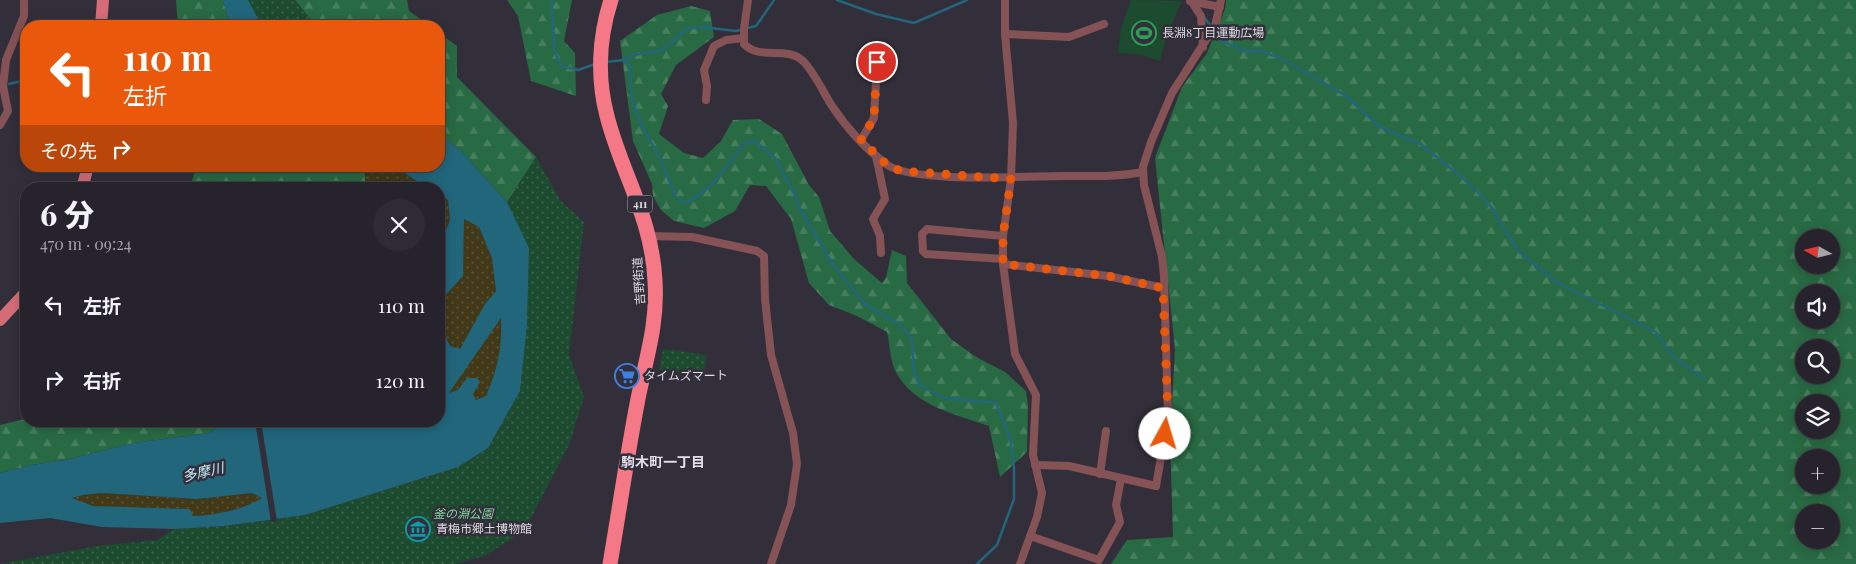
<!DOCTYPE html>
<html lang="ja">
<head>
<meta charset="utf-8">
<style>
  body { margin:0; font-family:"Playfair Display","Noto Sans JP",serif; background:#2e2b34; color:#f1f3f6; height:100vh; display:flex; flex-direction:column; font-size:19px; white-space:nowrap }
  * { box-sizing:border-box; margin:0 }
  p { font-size:16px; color:#a4a4a9 }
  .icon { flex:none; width:28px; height:28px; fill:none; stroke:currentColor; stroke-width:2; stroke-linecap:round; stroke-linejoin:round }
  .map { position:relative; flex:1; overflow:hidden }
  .side { position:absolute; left:20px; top:182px; width:425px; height:245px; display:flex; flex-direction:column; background:#26232c; border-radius:20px; box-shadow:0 2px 12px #0003,0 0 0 1px #424048 }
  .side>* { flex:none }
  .hud { position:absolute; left:20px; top:20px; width:425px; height:152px; border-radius:20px; box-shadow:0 2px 12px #0003,0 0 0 1px #424048; background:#ea580c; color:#fff; overflow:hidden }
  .needle { width:32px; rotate:278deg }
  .fabs { position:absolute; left:1795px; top:229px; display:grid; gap:10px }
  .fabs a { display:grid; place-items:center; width:45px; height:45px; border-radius:50%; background:#26232c; box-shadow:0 2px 12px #0003,0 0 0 1px #424048; font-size:25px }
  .pin { position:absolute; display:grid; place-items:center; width:42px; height:42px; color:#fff; margin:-21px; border:2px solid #fff; border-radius:50%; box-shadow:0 1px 5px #0007 }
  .me { position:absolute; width:55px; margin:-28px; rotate:6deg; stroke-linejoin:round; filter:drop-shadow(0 0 4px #0008) }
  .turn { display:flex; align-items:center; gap:18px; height:105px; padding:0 20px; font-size:22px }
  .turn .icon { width:65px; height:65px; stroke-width:2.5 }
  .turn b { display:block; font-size:35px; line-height:42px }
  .then { display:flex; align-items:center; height:48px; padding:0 20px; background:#0003; gap:10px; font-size:19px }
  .round { display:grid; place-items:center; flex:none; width:52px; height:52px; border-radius:26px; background:#2e2b34 }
  .head { display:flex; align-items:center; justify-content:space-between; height:85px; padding:0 20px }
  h1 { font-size:30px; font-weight:800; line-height:38px }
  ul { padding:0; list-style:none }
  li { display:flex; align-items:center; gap:15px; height:75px; padding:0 20px }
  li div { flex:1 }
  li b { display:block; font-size:19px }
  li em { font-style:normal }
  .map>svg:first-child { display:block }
  .grass { fill:url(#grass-dots) }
  .forest { fill:url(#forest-firs); fill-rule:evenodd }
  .sand { fill:url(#sand-dots) }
  .garden { fill:#1d4b2f }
  .water { fill:#22667b; fill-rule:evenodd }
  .pier { fill:#332f3a }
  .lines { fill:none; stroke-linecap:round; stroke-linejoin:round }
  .stream { stroke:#22667b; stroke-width:2.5 }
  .street { stroke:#855255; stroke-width:8 }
  .primary { stroke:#d56d78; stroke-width:12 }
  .highway { stroke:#f47885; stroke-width:15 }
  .route { stroke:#ea580c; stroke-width:9; stroke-dasharray:0 16.2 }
  .labels { text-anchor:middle; stroke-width:5; stroke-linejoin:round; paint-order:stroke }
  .shield { fill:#332f3a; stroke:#aba8b1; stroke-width:1 }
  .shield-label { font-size:11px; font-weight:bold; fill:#dfdce4 }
  .poi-label { font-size:12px; fill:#dfdce4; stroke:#332f3a; text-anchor:start }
  .street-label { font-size:12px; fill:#dfdce4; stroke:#332f3a }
  .park-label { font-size:12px; font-style:italic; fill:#7dda9e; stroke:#332f3a }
  .neighbourhood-label { font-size:14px; font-weight:bold; fill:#e3ddec; stroke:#332f3a }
  .water-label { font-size:14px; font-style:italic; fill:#c1ebfb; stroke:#332f3a }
</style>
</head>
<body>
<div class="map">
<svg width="1856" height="564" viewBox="0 0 1856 564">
  <defs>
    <pattern id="grass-dots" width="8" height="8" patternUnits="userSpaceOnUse" patternTransform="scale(1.25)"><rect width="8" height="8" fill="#1d4b2f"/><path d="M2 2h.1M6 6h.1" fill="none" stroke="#3d644d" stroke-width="1.8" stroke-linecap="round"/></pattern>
    <pattern id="forest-firs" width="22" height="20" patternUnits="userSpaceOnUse" patternTransform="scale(1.25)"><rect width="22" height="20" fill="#286a43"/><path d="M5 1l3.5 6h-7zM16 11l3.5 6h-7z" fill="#477f5e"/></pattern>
    <pattern id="sand-dots" width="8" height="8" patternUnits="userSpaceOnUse" patternTransform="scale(1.25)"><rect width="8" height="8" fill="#413918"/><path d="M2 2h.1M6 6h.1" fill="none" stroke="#5c5539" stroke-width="1.8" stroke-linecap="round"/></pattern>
  </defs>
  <rect width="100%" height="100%" fill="#332f3a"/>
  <g class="grass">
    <path d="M248 0H295L316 26H262Z"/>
    <path d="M536 157 561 201 584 222 569 355 584 397 569 445 530 520 512 539 484 556 455 564H1L97 546 157 540 174 529 224 526 305 515 458 467 488 448 520 391 527 326 529 248 507 202Z"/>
    <path d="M663 349 707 355 703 376 659 370Z"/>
  </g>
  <g class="forest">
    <path d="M176 0H223L230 26H178Z"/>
    <path d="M295 0H407L409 11 430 26H316Z"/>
    <path d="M507 0H572L564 41 575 53 576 96 531 81 518 16Z"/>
    <path d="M1226 0H1856V564H1111L1127 540 1173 537 1170 439 1175 349 1155 158 1182 87 1207 53 1225 9ZM1804 238H1831V265H1804ZM1804 292H1831V320H1804ZM1804 348H1831V375H1804ZM1804 402H1831V430H1804ZM1804 458H1831V485H1804ZM1804 512H1831V540H1804Z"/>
    <path d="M691 6 710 11 714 37 676 65 661 94 668 106 659 134 684 153 703 158 721 141 733 120 759 119 782 134 809 185 819 197 830 231 854 259 882 283 886 278 892 250 906 256 907 283 951 339 976 357 1005 372 1026 391 1028 405 1027 452 1000 477 989 426C957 415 915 406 897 374 890 363 890 345 887 332L857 316 829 305 809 283 791 219 766 186 750 185 735 211 704 228 674 221 661 210 653 196 652 184 633 141 620 41 657 15Z"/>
    <path d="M439 33 457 46V77L536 157 507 202 461 151 439 135Z"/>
    <path d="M196 166H348L366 173 365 187 232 189 215 185 213 189H190Z"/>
    <path d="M26 419V421H227L209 433 134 443 65 460 32 465 0 473V425Z"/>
  </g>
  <g class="sand">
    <path d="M348 166H393L430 189H368L365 187V173Z"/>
    <path d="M439 194 448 200 450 220 439 249Z"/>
    <path d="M464 219 479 227 492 258 496 291 485 304 460 349 450 346C432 308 436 306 463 276Z"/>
    <path d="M501 317C502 348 499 368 486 396L476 400 472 394 480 383 467 378 458 390 448 393Z"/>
    <path d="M102 493 197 499 252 493 263 498C242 510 217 515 193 516L189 509 92 506 72 498 83 495Z"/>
  </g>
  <path class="garden" d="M1131 0 1182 1 1166 38 1160 61 1138 54 1118 53 1121 28Z"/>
  <g class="water">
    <path d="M223 0H248L262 26H230Z"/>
    <path d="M439 135 461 151 507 202 529 248 527 326 520 391 488 448 458 467 305 515 224 526 174 529 102 527 50 518 0 523V473L32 465 65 460 134 443 209 433 227 421H439V322L450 346 460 349 485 304 496 291 492 258 479 227 464 219 463 276 442 299 439 309V249L450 220 448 200 439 194V189H430L393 166H439ZM501 318C502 348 498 368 486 396L476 400 473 394 480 382 477 378H467L458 390 449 393ZM102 493 197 499 252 493 262 498C242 510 217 515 193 516L190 509 93 506 72 498 83 495Z"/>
  </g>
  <path class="pier" d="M255 421H261L277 521 271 522Z"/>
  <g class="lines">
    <g class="stream">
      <path d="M551 0 555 52 561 66 578 70 595 64"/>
      <path d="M837 0 876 14 914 23 967 0"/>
      <path d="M1204 17 1222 41 1247 52 1258 50 1283 59 1346 96 1380 127 1421 144 1472 186 1492 208 1518 251 1558 283 1656 332 1672 356 1704 379"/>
      <path d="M59 26 64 23 83 25"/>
      <path d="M623 60 634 55 663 50 686 29 702 27 736 31 756 26 774 0"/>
      <path d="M606 62 623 60 629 65 632 100 641 125 661 160 676 197 685 203C710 192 728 166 743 144L755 141 775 158 795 195 800 209 833 265 865 304 902 326 912 339 914 374 921 386 944 398 996 403 1010 437 1014 468V499L997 545 977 564"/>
      <path d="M9 84 26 80"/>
    </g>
    <g class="street">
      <path d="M748 0 744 29V44C760 61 786 45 803 61 815 73 823 92 832 106 846 127 866 149 886 164 911 184 1028 176 1063 176 1091 176 1116 177 1143 172"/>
      <path d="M1005 0V34L1013 123 1011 179 1003 236V264L1015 354 1036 395 1033 455 1042 493 1037 517 1020 564"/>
      <path d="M1190 1 1220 7"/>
      <path d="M1192 2 1201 16 1203 47"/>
      <path d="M1005 34 1069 37 1104 24"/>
      <path d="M706 100 707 86 704 70 714 46 726 40 744 38"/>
      <path d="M0 125 8 111 3 86 6 60 24 16V0"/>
      <path d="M861 140 874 118 877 62"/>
      <path d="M876 156 885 199 873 219 880 236 881 253"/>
      <path d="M649 236 692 237 757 251 764 256 765 299 771 355 793 433 797 464 791 505 771 564"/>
      <path d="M1003 236 927 229 922 234 923 251 926 254 1003 259"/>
      <path d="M1003 264 1108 276 1163 288"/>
      <path d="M1035 465 1069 466 1156 486 1168 417 1164 275 1162 257 1144 185 1143 167 1151 142 1172 93 1215 26 1221 0"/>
      <path d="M1100 474 1106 431"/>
      <path d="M1030 536 1099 560 1120 522 1116 505 1121 479"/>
    </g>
    <g class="primary">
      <path d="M101 26 103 0"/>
      <path d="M82 189 88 166"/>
      <path d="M0 320 26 292"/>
    </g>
    <path class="highway" d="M610 564C619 511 627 457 637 404 645 361 658 326 655 281 652 217 622 175 607 116 597 78 599 37 611 0"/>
  </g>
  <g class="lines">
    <path class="route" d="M877 62 874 118 861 140 888 166 901 171 1011 179 1003 236V264L1108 276 1163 288 1168 417 1165 434"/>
  </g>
  <defs>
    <symbol id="stadium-ring" viewBox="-11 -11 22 22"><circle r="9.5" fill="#332f3a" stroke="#2e9e5b" stroke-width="1.5"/><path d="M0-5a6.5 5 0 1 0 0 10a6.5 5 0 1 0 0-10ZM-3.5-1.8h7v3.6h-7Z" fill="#2e9e5b"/></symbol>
    <symbol id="supermarket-ring" viewBox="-11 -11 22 22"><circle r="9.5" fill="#332f3a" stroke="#3f7fe0" stroke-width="1.5"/><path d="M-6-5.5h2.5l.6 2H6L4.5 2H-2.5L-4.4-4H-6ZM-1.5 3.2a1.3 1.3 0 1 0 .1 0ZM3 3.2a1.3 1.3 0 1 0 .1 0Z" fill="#3f7fe0"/></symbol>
    <symbol id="museum-ring" viewBox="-11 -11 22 22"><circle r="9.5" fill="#332f3a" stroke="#0f9aa8" stroke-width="1.5"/><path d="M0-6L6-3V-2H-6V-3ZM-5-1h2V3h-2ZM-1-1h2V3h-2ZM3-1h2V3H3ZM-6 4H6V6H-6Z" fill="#0f9aa8"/></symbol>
  </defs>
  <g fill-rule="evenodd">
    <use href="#stadium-ring" x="1130" y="19" width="28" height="28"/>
    <use href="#supermarket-ring" x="613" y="362" width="28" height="28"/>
    <use href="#museum-ring" x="404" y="515" width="28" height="28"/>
  </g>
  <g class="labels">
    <rect class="shield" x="627.5" y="195.5" width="25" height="17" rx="4"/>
    <g class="shield-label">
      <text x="640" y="208">411</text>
    </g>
    <g class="poi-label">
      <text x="1162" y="37">長淵8丁目運動広場</text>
      <text x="644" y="380">タイムズマート</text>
      <text x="436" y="533">青梅市郷土博物館</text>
    </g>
    <g class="street-label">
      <text transform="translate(639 281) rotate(-94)" y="4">吉野街道</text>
    </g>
    <g class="park-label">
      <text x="463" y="518">釜の淵公園</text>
    </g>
    <g class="neighbourhood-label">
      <text x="663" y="467">駒木町一丁目</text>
    </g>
    <g class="water-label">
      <text transform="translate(203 472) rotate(-13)" y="5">多摩川</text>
    </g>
  </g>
</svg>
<div class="fabs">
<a><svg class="needle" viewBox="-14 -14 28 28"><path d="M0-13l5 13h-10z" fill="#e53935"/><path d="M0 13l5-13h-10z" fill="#a4a4a9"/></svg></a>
<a><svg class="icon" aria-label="sound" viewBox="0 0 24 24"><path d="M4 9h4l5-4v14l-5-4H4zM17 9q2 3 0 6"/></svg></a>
<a><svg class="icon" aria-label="search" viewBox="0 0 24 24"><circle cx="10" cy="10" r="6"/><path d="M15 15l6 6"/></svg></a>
<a><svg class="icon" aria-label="layers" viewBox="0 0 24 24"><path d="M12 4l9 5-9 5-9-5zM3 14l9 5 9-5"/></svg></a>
<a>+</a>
<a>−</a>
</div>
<div class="pin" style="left:877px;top:62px;background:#d93025"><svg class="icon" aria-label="arrive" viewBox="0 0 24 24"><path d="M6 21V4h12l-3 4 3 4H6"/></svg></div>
<svg class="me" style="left:1165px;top:434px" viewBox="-20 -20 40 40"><circle r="19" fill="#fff"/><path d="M0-13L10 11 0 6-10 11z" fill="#ea580c"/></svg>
<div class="hud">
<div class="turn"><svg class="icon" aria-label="left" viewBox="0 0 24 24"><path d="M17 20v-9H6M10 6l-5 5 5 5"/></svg><div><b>110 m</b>左折</div></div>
<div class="then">その先<svg class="icon" aria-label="right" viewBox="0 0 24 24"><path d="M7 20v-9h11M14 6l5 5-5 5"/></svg></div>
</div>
<section class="side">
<div class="head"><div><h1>6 分</h1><p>470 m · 09:24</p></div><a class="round"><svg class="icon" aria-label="close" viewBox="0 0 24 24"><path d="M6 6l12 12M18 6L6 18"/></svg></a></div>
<ul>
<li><svg class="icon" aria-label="left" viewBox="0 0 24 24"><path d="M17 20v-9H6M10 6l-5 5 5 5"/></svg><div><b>左折</b></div><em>110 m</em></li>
<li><svg class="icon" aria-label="right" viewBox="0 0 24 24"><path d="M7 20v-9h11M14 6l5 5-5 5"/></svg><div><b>右折</b></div><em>120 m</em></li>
</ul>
</section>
</div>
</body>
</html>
